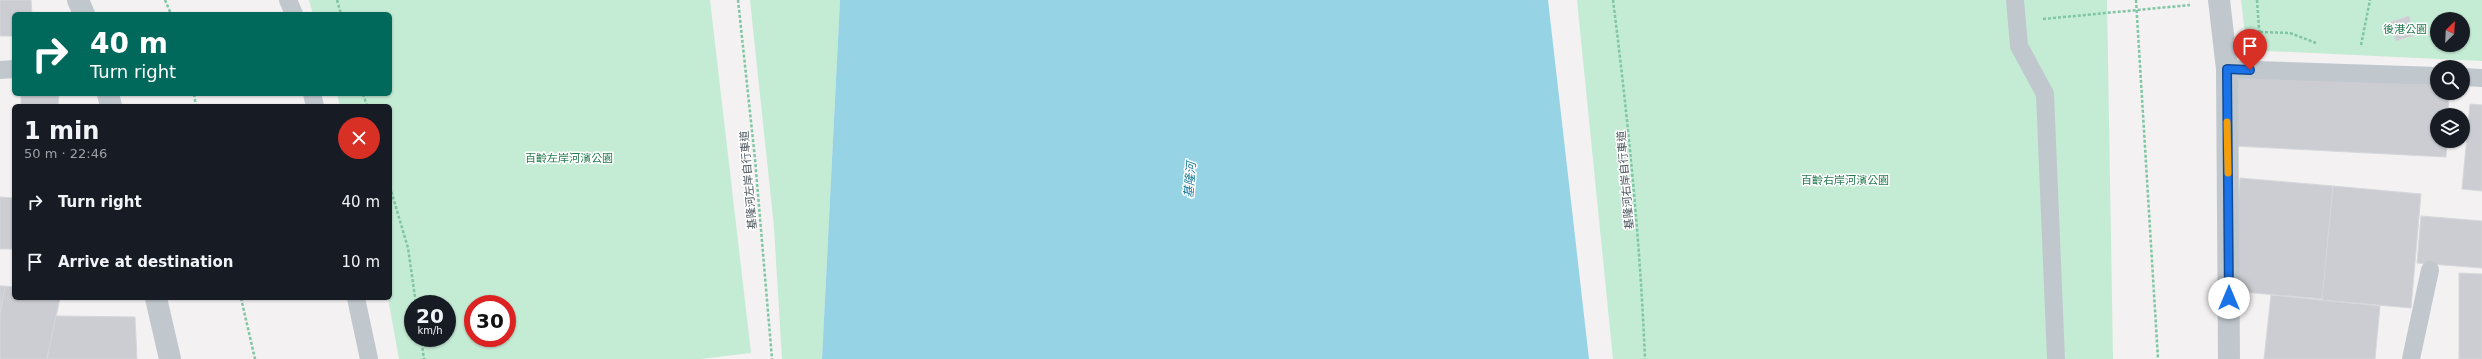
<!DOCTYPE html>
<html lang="en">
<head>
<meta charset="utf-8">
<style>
  body { margin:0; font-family:"DejaVu Sans","Noto Sans TC",sans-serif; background:#20242c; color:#f1f3f6; height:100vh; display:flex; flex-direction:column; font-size:15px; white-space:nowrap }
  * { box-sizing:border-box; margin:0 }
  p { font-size:13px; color:#9ea1a6 }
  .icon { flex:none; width:22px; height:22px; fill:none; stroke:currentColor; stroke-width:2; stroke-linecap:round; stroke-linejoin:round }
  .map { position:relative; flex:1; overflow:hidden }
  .side { position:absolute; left:12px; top:104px; width:380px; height:196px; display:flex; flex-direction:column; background:#171b24; border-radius:6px; box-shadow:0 1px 3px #0004 }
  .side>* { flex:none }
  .hud { position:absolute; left:12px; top:12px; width:380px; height:84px; border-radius:6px; box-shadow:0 1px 3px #0004; background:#00695c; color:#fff; overflow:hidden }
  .needle { width:26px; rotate:24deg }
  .fabs { position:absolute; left:2430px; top:12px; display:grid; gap:8px }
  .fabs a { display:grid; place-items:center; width:40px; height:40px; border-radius:50%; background:#171b24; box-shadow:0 1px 3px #0004; font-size:20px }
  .speed { position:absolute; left:404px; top:295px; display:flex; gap:8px; font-size:20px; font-weight:700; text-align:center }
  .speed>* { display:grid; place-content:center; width:52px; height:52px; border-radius:50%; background:#171b24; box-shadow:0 1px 3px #0004; line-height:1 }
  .speed small { font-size:10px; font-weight:400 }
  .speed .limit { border:6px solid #d22; background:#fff; color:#111 }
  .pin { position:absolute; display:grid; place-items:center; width:34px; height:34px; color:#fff; margin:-41px -17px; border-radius:50% 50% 50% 0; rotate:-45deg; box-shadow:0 0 4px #0007 }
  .pin .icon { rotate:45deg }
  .me { position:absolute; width:44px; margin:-22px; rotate:0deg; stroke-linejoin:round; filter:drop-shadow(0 0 3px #0008) }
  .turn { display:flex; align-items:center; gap:14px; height:84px; padding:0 12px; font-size:18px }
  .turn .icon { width:52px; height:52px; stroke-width:2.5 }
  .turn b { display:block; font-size:28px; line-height:34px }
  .round { display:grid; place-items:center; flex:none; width:42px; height:42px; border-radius:21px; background:#20242c }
  .head { display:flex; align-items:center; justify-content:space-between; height:68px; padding:0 12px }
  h1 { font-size:24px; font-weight:600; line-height:30px }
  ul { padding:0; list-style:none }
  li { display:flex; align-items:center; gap:12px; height:60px; padding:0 12px }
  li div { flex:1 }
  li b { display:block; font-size:15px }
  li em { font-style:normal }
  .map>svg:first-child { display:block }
  .green { fill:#c4ebd4; fill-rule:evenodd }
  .water { fill:#96d3e4 }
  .building { fill:#cbcdd2; stroke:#d5d7db }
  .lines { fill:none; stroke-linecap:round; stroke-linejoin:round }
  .path { stroke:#7fc6a4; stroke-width:2.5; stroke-dasharray:3 2; stroke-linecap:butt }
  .lane { stroke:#c0c8ce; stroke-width:18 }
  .street { stroke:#c0c8ce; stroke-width:22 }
  .route-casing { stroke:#114b97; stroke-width:10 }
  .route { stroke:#1a73e8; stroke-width:7 }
  .slow { stroke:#f59e0b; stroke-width:7 }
  .labels { text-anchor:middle; stroke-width:3; stroke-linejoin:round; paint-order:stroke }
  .park-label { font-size:11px; fill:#21784d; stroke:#fff }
  .street-label { font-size:11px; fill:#4a545c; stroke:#fff }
  .water-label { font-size:12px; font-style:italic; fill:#1a7c98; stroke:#fff }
</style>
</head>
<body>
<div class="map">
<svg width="2482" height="359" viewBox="0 0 2482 359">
  <rect width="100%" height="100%" fill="#f3f1f1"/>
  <g class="green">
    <path d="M309 0H710L751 353 700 359H399L388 298 390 106H340L337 94H390V14H313ZM413 304H447V338H413ZM473 304H507V338H473Z"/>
    <path d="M750 0H840L822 359H782L774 227Z"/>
    <path d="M1577 0H2107L2113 359H1613Z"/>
    <path d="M2241 0H2482V61L2247 50ZM2437 19H2463V45H2437Z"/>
  </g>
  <path class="water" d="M840 0H1548L1589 359H822Z"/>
  <g class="building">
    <path d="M0 0H31L32 14H14V36H0Z"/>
    <path d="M2409 16 2415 35 2396 41 2390 22Z"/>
    <path d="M2238 74 2437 85V93H2449L2448 115H2437V141H2447L2446 157 2234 146Z"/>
    <path d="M21 94H59L58 106H21Z"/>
    <path d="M2470 104 2482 105V191L2462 189Z"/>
    <path d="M2240 178 2333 186 2323 299 2231 291Z"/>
    <path d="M2333 186 2421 194 2411 308 2322 300Z"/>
    <path d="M0 197 14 198V249H0Z"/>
    <path d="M2421 216 2482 221V268L2417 263Z"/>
    <path d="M2459 273 2482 274V359H2459Z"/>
    <path d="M0 286H5L0 314Z"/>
    <path d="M5 286 14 287V298H60L47 359H0V314Z"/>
    <path d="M2271 295 2380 306 2375 359H2264Z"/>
    <path d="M56 316 135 317 137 359H47Z"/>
  </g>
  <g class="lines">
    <g class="path">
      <path d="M165 0 171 14"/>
      <path d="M337 0 341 14"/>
      <path d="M738 0 755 159 772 359"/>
      <path d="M1613 0C1628 119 1640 239 1645 359"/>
      <path d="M2136 0 2158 359"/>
      <path d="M2257 0 2260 43"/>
      <path d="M2043 19 2190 5"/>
      <path d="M2260 32 2290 33 2316 43"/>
      <path d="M2361 45 2370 0"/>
      <path d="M2443 48 2460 49"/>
      <path d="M194 94 196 106"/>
      <path d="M363 94 367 106"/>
      <path d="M390 187 408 248 416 304"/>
      <path d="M241 298 255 359"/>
      <path d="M421 338 424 359"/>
    </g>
    <g class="lane">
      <path d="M288 0 294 14"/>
      <path d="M2015 0 2019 46 2045 94 2056 359"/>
      <path d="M2227 69 2437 76"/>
      <path d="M0 70 14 69"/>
      <path d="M2463 77 2482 78"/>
      <path d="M312 94 315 106"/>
      <path d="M356 298 369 359"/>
      <path d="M2411 359 2430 270"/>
    </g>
    <g class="street">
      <path d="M78 0 84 14"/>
      <path d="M2219 0 2227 69 2229 359"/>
      <path d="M108 94 111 106"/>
      <path d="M156 298 170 359"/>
    </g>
  </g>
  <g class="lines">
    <defs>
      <path id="route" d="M2229 298 2227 69 2250 70"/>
    </defs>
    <use href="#route" class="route-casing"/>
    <use href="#route" class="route"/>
    <path class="slow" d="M2227 122 2228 173"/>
  </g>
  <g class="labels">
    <g class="park-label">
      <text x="2405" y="33">後港公園</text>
      <text x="569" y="162">百齡左岸河濱公園</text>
      <text x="1845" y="184">百齡右岸河濱公園</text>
    </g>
    <g class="street-label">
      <text transform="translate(748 180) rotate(-95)" y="4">基隆河左岸自行車道</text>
      <text transform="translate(1625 180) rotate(-95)" y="4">基隆河右岸自行車道</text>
    </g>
    <g class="water-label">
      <text transform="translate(1190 180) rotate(-85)" y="4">基隆河</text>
    </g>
  </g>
</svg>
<div class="fabs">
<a><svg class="needle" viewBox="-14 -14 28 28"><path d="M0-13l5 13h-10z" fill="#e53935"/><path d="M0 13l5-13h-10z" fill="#9ea1a6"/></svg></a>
<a><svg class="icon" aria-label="search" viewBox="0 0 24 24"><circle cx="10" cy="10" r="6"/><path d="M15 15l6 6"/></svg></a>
<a><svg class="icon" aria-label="layers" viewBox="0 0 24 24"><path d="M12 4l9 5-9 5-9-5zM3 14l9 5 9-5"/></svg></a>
</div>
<div class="speed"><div>20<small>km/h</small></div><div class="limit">30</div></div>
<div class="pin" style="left:2250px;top:70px;background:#d93025"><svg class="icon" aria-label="arrive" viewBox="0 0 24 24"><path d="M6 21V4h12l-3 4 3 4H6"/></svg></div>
<svg class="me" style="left:2229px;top:298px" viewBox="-20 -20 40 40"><circle r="19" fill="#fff"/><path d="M0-13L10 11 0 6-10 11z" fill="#1a73e8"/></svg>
<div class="hud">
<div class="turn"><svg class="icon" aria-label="right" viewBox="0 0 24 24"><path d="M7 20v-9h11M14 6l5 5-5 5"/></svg><div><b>40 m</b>Turn right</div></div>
</div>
<section class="side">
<div class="head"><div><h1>1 min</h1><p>50 m · 22:46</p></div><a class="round" style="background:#d93025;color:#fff"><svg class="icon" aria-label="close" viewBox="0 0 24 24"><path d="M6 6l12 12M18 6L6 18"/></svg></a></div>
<ul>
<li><svg class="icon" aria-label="right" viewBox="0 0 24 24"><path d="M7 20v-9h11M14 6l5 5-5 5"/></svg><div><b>Turn right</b></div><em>40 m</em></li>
<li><svg class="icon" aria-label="arrive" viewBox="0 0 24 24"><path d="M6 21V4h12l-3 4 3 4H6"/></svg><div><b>Arrive at destination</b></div><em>10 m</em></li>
</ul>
</section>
</div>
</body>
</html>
